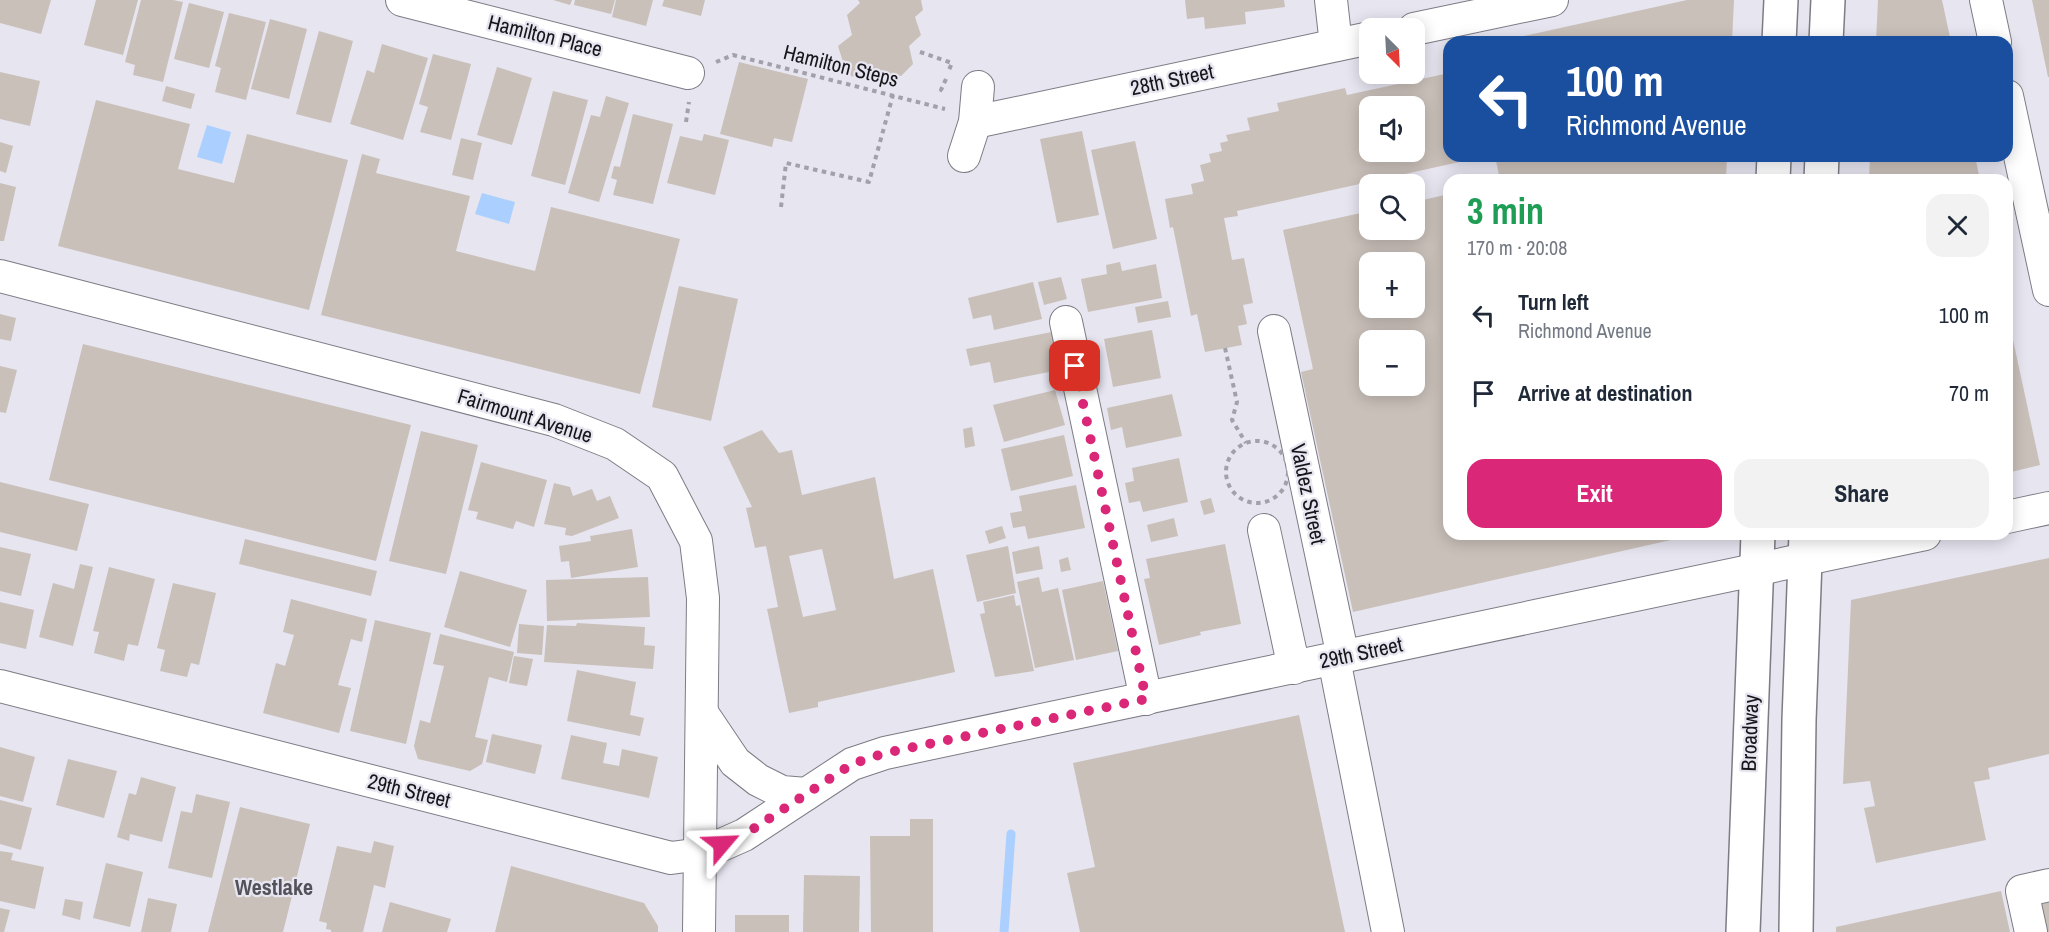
<!DOCTYPE html>
<html lang="en">
<head>
<meta charset="utf-8">
<style>
  body { margin:0; font-family:"Archivo Narrow",sans-serif; background:#f2f2f3; color:#1f2937; height:100vh; display:flex; flex-direction:column; font-size:22px; white-space:nowrap }
  * { box-sizing:border-box; margin:0 }
  p { font-size:20px; color:#747a83 }
  .icon { flex:none; width:33px; height:33px; fill:none; stroke:currentColor; stroke-width:2; stroke-linecap:round; stroke-linejoin:round }
  .map { position:relative; flex:1; overflow:hidden }
  .details { position:absolute; left:1443px; top:174px; width:570px; height:366px; display:flex; flex-direction:column; background:#fff; border-radius:18px; box-shadow:0 3px 15px #0003 }
  .details>* { flex:none }
  .top-card { position:absolute; left:1443px; top:36px; width:570px; height:126px; border-radius:18px; box-shadow:0 3px 15px #0003; background:#1a4fa0; color:#fff; overflow:hidden }
  .needle { width:39px; rotate:156deg }
  .fabs { position:absolute; left:1359px; top:18px; display:grid; gap:12px }
  .fabs a { display:grid; place-items:center; width:66px; height:66px; border-radius:12px; background:#fff; box-shadow:0 3px 15px #0003; font-size:30px }
  .pin { position:absolute; display:grid; place-items:center; width:51px; height:51px; color:#fff; margin:-26px; border-radius:12px; box-shadow:0 3px 9px #0006 }
  .me { position:absolute; width:66px; margin:-33px; rotate:64deg; stroke-linejoin:round; filter:drop-shadow(0 0 4px #0008) }
  .turn { display:flex; align-items:center; gap:21px; height:126px; padding:0 24px; font-size:27px }
  .turn .icon { width:78px; height:78px; stroke-width:2.5 }
  .turn b { display:block; font-size:42px; line-height:51px }
  .round { display:grid; place-items:center; flex:none; width:63px; height:63px; border-radius:18px; background:#f2f2f3 }
  .head { display:flex; align-items:center; justify-content:space-between; height:102px; padding:0 24px }
  h1 { font-size:36px; font-weight:800; line-height:45px; color:#1e9e55 }
  .primary-button { display:flex; gap:12px; margin-top:auto; padding:12px 24px }
  .primary-button a { flex:1; height:69px; border-radius:18px; background:#db2777; color:#fff; font-size:24px; font-weight:800; line-height:69px; text-align:center }
  .primary-button a+a { background:#f2f2f3; color:#1f2937 }
  ul { padding:0; list-style:none }
  li { display:flex; align-items:center; gap:18px; height:78px; padding:0 24px }
  li div { flex:1 }
  li b { display:block; font-size:22px }
  li em { font-style:normal }
  .map>svg:first-child { display:block }
  .water { fill:#abd0ff }
  .lines { fill:none; stroke-linecap:round; stroke-linejoin:round }
  .stream { stroke:#abd0ff; stroke-width:9 }
  .building { fill:#cac0ba; fill-rule:evenodd }
  .minor-casing { stroke:#7c7c85; stroke-width:34 }
  .major-casing { stroke:#7c7c85; stroke-width:36 }
  .path { stroke:#a2a1aa; stroke-width:4; stroke-dasharray:4.5 4.5; stroke-linecap:butt }
  .minor { stroke:#fff; stroke-width:32 }
  .major { stroke:#fff; stroke-width:33 }
  .route { stroke:#db2777; stroke-width:10; stroke-dasharray:0 18 }
  .labels { text-anchor:middle; stroke-width:4.5; stroke-linejoin:round; paint-order:stroke }
  .street-label { font-size:21px; fill:#16161a; stroke:#e6e5f0 }
  .neighbourhood-label { font-size:22px; font-weight:bold; fill:#53525b; stroke:#e6e5f0 }
</style>
</head>
<body>
<div class="map">
<svg width="2049" height="932" viewBox="0 0 2049 932">
  <rect width="100%" height="100%" fill="#e6e5f0"/>
  <g class="water">
    <path d="M207 125 231 132 222 164 197 157Z"/>
    <path d="M482 193 515 202 509 224 475 214Z"/>
  </g>
  <g class="lines">
    <path class="stream" d="M1004 932 1011 834"/>
  </g>
  <g class="building">
    <path d="M0 0H51L41 34 0 23Z"/>
    <path d="M96 0H138L123 55 84 45Z"/>
    <path d="M141 0H173L183 2 163 82 133 75 135 65 125 62Z"/>
    <path d="M553 0H572L570 5Z"/>
    <path d="M575 0H615L611 14 574 5Z"/>
    <path d="M616 0H653L646 26 612 17Z"/>
    <path d="M664 0H705L701 16 662 6Z"/>
    <path d="M858 0H921L923 10 915 17 921 35 909 46 913 64 901 76 895 75 887 85 851 76 847 63 843 62 838 46 852 35 847 15 860 3Z"/>
    <path d="M1185 0H1284L1285 7 1245 12 1246 24 1205 29 1204 17 1187 19Z"/>
    <path d="M1687 0H1734L1732 42H1497Z"/>
    <path d="M1878 0H1942L1951 42H1876Z"/>
    <path d="M2032 0H2049V77H2048Z"/>
    <path d="M189 3 224 12 209 68 174 59Z"/>
    <path d="M229 13 266 22 246 100 215 92 221 68 215 66Z"/>
    <path d="M270 19 307 29 289 99 251 89Z"/>
    <path d="M319 31 353 41 331 123 296 114Z"/>
    <path d="M382 44 428 58 403 140 350 124 367 70 374 73Z"/>
    <path d="M433 54 471 64 451 140 420 132 428 107 419 104Z"/>
    <path d="M739 62 808 79 792 142 774 138 772 147 720 134Z"/>
    <path d="M497 67 532 78 512 145 477 135Z"/>
    <path d="M0 72 40 81 30 126 0 119Z"/>
    <path d="M1449 73V156L1482 157 1237 211 1238 216 1224 218 1232 260 1244 258 1253 303 1243 305 1247 324 1238 326 1242 345 1205 352 1197 314 1191 316 1173 227 1170 228 1165 199 1193 194 1191 184 1204 181 1200 165 1211 162 1209 154 1222 151 1220 143 1228 141 1226 135 1250 130 1247 118 1279 111 1277 103 1345 88 1347 95ZM1370 106H1414V152H1370Z"/>
    <path d="M166 86 195 94 191 109 162 101Z"/>
    <path d="M553 91 588 100 565 185 531 176Z"/>
    <path d="M606 96 629 103 599 202 568 193 591 115 600 117Z"/>
    <path d="M96 100 190 124 178 169 234 183 247 134 348 160 309 310 58 246Z"/>
    <path d="M633 114 673 124 653 204 613 195 617 180 611 178 614 166 620 167Z"/>
    <path d="M1082 131 1099 215 1057 223 1040 139Z"/>
    <path d="M704 134 729 140 715 195 667 183 680 136 702 141Z"/>
    <path d="M461 138 482 143 473 180 452 175Z"/>
    <path d="M1135 141 1157 239 1113 249 1091 150Z"/>
    <path d="M0 142 13 146 6 173 0 171Z"/>
    <path d="M362 154 380 159 376 173 470 196 456 251 535 271 551 207 680 239 640 394 321 315Z"/>
    <path d="M1495 156H1727L1726 180H1500Z"/>
    <path d="M1870 156H1975L1980 180H1869Z"/>
    <path d="M0 183 16 187 4 241H0Z"/>
    <path d="M1449 194V534L1693 535 1353 612 1301 372 1313 369 1283 230 1370 211V230H1414V202ZM1370 262H1414V308H1370ZM1370 340H1414V386H1370Z"/>
    <path d="M1120 262 1122 271 1156 264 1162 298 1088 312 1081 279 1107 274 1106 265Z"/>
    <path d="M1061 277 1067 299 1044 305 1038 282Z"/>
    <path d="M1033 282 1042 319 994 330 991 315 973 319 968 298Z"/>
    <path d="M679 286 738 299 711 421 652 407Z"/>
    <path d="M1168 301 1171 317 1138 323 1135 307Z"/>
    <path d="M2007 312 2040 465 2007 473Z"/>
    <path d="M0 314 16 318 11 341 0 339Z"/>
    <path d="M1152 330 1161 378 1113 387 1104 339Z"/>
    <path d="M1052 332 1059 370 994 383 990 362 970 366 966 349Z"/>
    <path d="M83 344 411 425 376 561 49 480Z"/>
    <path d="M0 366 17 370 6 413 0 412Z"/>
    <path d="M1055 390 1065 425 1004 442 993 405Z"/>
    <path d="M1172 394 1182 436 1126 448 1122 427 1111 430 1107 408Z"/>
    <path d="M972 427 975 446 965 448 963 429Z"/>
    <path d="M762 430 779 453 792 450 802 495 875 477 894 579 933 569 955 672 818 702V707L789 713 767 609 778 607 766 546 755 548 746 508 752 507 723 447ZM822 549 836 610 803 617 789 556Z"/>
    <path d="M421 431 478 445 446 574 389 561Z"/>
    <path d="M1064 435 1073 476 1011 491 1001 449Z"/>
    <path d="M1179 458 1188 502 1143 512 1140 501 1129 503 1125 483 1134 481 1132 468Z"/>
    <path d="M481 462 547 480 534 527 516 521 513 529 476 519 478 512 468 510Z"/>
    <path d="M0 482 89 504 77 551 0 532Z"/>
    <path d="M554 483 570 487 573 496 592 489 597 501 610 496 619 518 572 536 565 535 566 528 544 524Z"/>
    <path d="M1076 485 1085 528 1028 539 1025 526 1013 528 1010 513 1022 511 1019 496Z"/>
    <path d="M1211 498 1215 512 1204 515 1200 501Z"/>
    <path d="M1174 518 1178 536 1151 542 1147 525Z"/>
    <path d="M1002 526 1006 538 989 544 985 531Z"/>
    <path d="M632 529 638 567 571 578 569 561 561 562 559 546 591 541 590 536Z"/>
    <path d="M245 539 377 571 371 596 239 564Z"/>
    <path d="M1225 544 1241 624 1200 632 1201 635 1159 645 1144 579 1150 578 1146 559Z"/>
    <path d="M1008 546 1016 593 977 602 966 555Z"/>
    <path d="M1039 546 1043 569 1016 574 1012 552Z"/>
    <path d="M0 547 31 554 21 596 0 591Z"/>
    <path d="M1068 557 1071 570 1061 572 1059 560Z"/>
    <path d="M2049 558V754L1988 768 1990 779 1974 782 1986 840 1876 863 1864 808 1875 806 1870 781 1843 784 1851 600Z"/>
    <path d="M80 564 93 567 73 646 39 637 53 583 74 589Z"/>
    <path d="M109 567 155 579 138 646 128 644 124 661 94 653 99 632 93 631Z"/>
    <path d="M460 571 527 590 510 647 444 627Z"/>
    <path d="M648 577 650 617 547 621 546 580Z"/>
    <path d="M1039 577 1042 592 1058 588 1074 660 1035 668 1017 582Z"/>
    <path d="M1103 581 1118 651 1076 660 1062 590Z"/>
    <path d="M173 583 216 593 199 665 191 663 187 677 160 671 165 650 157 648Z"/>
    <path d="M1014 595 1016 606 1020 605 1034 671 995 677 980 614 985 613 983 602Z"/>
    <path d="M291 599 367 619 362 642 351 639 338 685 351 688 339 733 263 713 276 663 285 666 294 635 283 632Z"/>
    <path d="M0 602 34 610 26 649 0 643Z"/>
    <path d="M375 620 431 633 406 744 350 731Z"/>
    <path d="M577 623 645 627 644 645 655 646 653 669 544 662 547 625 576 626Z"/>
    <path d="M519 624 544 626 542 655 517 653Z"/>
    <path d="M440 634 514 652 507 682 489 677 475 737 488 740 482 764 470 771 418 759 414 746 420 720 430 723 444 666 433 664Z"/>
    <path d="M514 656 533 659 527 686 509 683Z"/>
    <path d="M577 670 636 682 630 715 644 718 640 736 567 721Z"/>
    <path d="M1299 715 1345 932H1080L1067 873 1095 867 1073 763Z"/>
    <path d="M492 734 542 745 535 774 486 762Z"/>
    <path d="M571 735 607 743 603 763 619 766 622 749 658 757 649 798 561 779Z"/>
    <path d="M0 747 35 757 23 802 0 796Z"/>
    <path d="M68 759 117 771 104 818 56 805Z"/>
    <path d="M141 777 176 787 162 842 130 834 129 841 117 837 129 793 136 795Z"/>
    <path d="M196 794 230 802 212 878 168 868 181 811 192 813Z"/>
    <path d="M0 800 32 808 21 850 0 844Z"/>
    <path d="M240 807 310 824 283 932H208Z"/>
    <path d="M910 819H933V932H871L870 836H910Z"/>
    <path d="M374 841 394 846 385 888 374 885 363 932H331V930L326 929 327 923 319 921 337 846 371 853Z"/>
    <path d="M0 851 13 853 11 860 44 867 35 909 0 901Z"/>
    <path d="M106 863 143 872 130 927 93 918Z"/>
    <path d="M511 866 644 903 658 926V932H495Z"/>
    <path d="M804 875 860 876 859 932H803Z"/>
    <path d="M2001 891 2010 932H1836V927Z"/>
    <path d="M148 898 177 904 171 932H141Z"/>
    <path d="M65 899 83 902 80 920 62 915Z"/>
    <path d="M390 902 451 919 447 932H382Z"/>
    <path d="M2049 902V932H2047L2041 904Z"/>
    <path d="M0 908 10 910 4 932H0Z"/>
    <rect x="735" y="915" width="54" height="17"/>
  </g>
  <g class="lines">
    <defs>
      <g id="minor">
        <path d="M402 0 688 73"/>
        <path d="M1331 0 1336 45"/>
        <path d="M1986 0 1995 42"/>
        <path d="M1414 29 1552 0"/>
        <path d="M2007 96 2049 290"/>
        <path d="M975 122 1370 38"/>
        <path d="M964 156 975 122 978 87"/>
        <path d="M0 276 554 420 615 444 662 476 696 541 703 598 699 932"/>
        <path d="M1066 322 1146 699"/>
        <path d="M1274 331 1343 657"/>
        <path d="M2007 517 2049 508"/>
        <path d="M1264 530 1294 668"/>
        <path d="M1334 659 1388 932"/>
        <path d="M0 686 671 858 701 854 744 835 852 764 885 753 1925 534"/>
        <path d="M702 713 735 762 758 780 782 792 806 794"/>
        <path d="M2031 932 2022 891 2049 885"/>
      </g>
      <g id="major">
        <path d="M1779 42 1781 0"/>
        <path d="M1826 42 1828 0"/>
        <path d="M1773 180 1774 156"/>
        <path d="M1821 180 1822 156"/>
        <path d="M1743 932 1758 534"/>
        <path d="M1796 932 1799 720 1806 534"/>
      </g>
    </defs>
    <use href="#minor" class="minor-casing"/>
    <use href="#major" class="major-casing"/>
    <g class="path">
      <path d="M920 52 952 63 948 72"/>
      <path d="M716 62 733 55 945 109"/>
      <path d="M946 79 941 90 946 92"/>
      <path d="M686 122 689 102"/>
      <path d="M781 207 786 163 869 182 893 95"/>
      <path d="M1225 348 1237 402 1232 420 1246 443"/>
      <circle cx="1257" cy="472" r="31"/>
    </g>
    <use href="#minor" class="minor"/>
    <use href="#major" class="major"/>
  </g>
  <g class="lines">
    <path class="route" d="M722 844 744 835 852 764 885 753 1146 699 1075 366"/>
  </g>
  <g class="labels">
    <g class="street-label">
      <text transform="translate(545 36) rotate(14)" y="7">Hamilton Place</text>
      <text transform="translate(841 66) rotate(14)" y="7">Hamilton Steps</text>
      <text transform="translate(1172 80) rotate(-12)" y="7">28th Street</text>
      <text transform="translate(525 416) rotate(17)" y="7">Fairmount Avenue</text>
      <text transform="translate(1308 494) rotate(78)" y="7">Valdez Street</text>
      <text transform="translate(1361 653) rotate(-12)" y="7">29th Street</text>
      <text transform="translate(1750 733) rotate(-88)" y="7">Broadway</text>
      <text transform="translate(409 791) rotate(14)" y="7">29th Street</text>
    </g>
    <g class="neighbourhood-label">
      <text x="274" y="895">Westlake</text>
    </g>
  </g>
</svg>
<div class="fabs">
<a><svg class="needle" viewBox="-14 -14 28 28"><path d="M0-13l5 13h-10z" fill="#e53935"/><path d="M0 13l5-13h-10z" fill="#747a83"/></svg></a>
<a><svg class="icon" aria-label="sound" viewBox="0 0 24 24"><path d="M4 9h4l5-4v14l-5-4H4zM17 9q2 3 0 6"/></svg></a>
<a><svg class="icon" aria-label="search" viewBox="0 0 24 24"><circle cx="10" cy="10" r="6"/><path d="M15 15l6 6"/></svg></a>
<a>+</a>
<a>−</a>
</div>
<div class="pin" style="left:1075px;top:366px;background:#d93025"><svg class="icon" aria-label="arrive" viewBox="0 0 24 24"><path d="M6 21V4h12l-3 4 3 4H6"/></svg></div>
<svg class="me" style="left:722px;top:844px" viewBox="-20 -20 40 40"><path d="M0-17L14 15 0 8-14 15z" fill="#db2777" stroke="#fff" stroke-width="4"/></svg>
<div class="top-card">
<div class="turn"><svg class="icon" aria-label="left" viewBox="0 0 24 24"><path d="M17 20v-9H6M10 6l-5 5 5 5"/></svg><div><b>100 m</b>Richmond Avenue</div></div>
</div>
<section class="details">
<div class="head"><div><h1>3 min</h1><p>170 m · 20:08</p></div><a class="round"><svg class="icon" aria-label="close" viewBox="0 0 24 24"><path d="M6 6l12 12M18 6L6 18"/></svg></a></div>
<ul>
<li><svg class="icon" aria-label="left" viewBox="0 0 24 24"><path d="M17 20v-9H6M10 6l-5 5 5 5"/></svg><div><b>Turn left</b><p>Richmond Avenue</p></div><em>100 m</em></li>
<li><svg class="icon" aria-label="arrive" viewBox="0 0 24 24"><path d="M6 21V4h12l-3 4 3 4H6"/></svg><div><b>Arrive at destination</b></div><em>70 m</em></li>
</ul>
<div class="primary-button"><a>Exit</a><a>Share</a></div>
</section>
</div>
</body>
</html>
